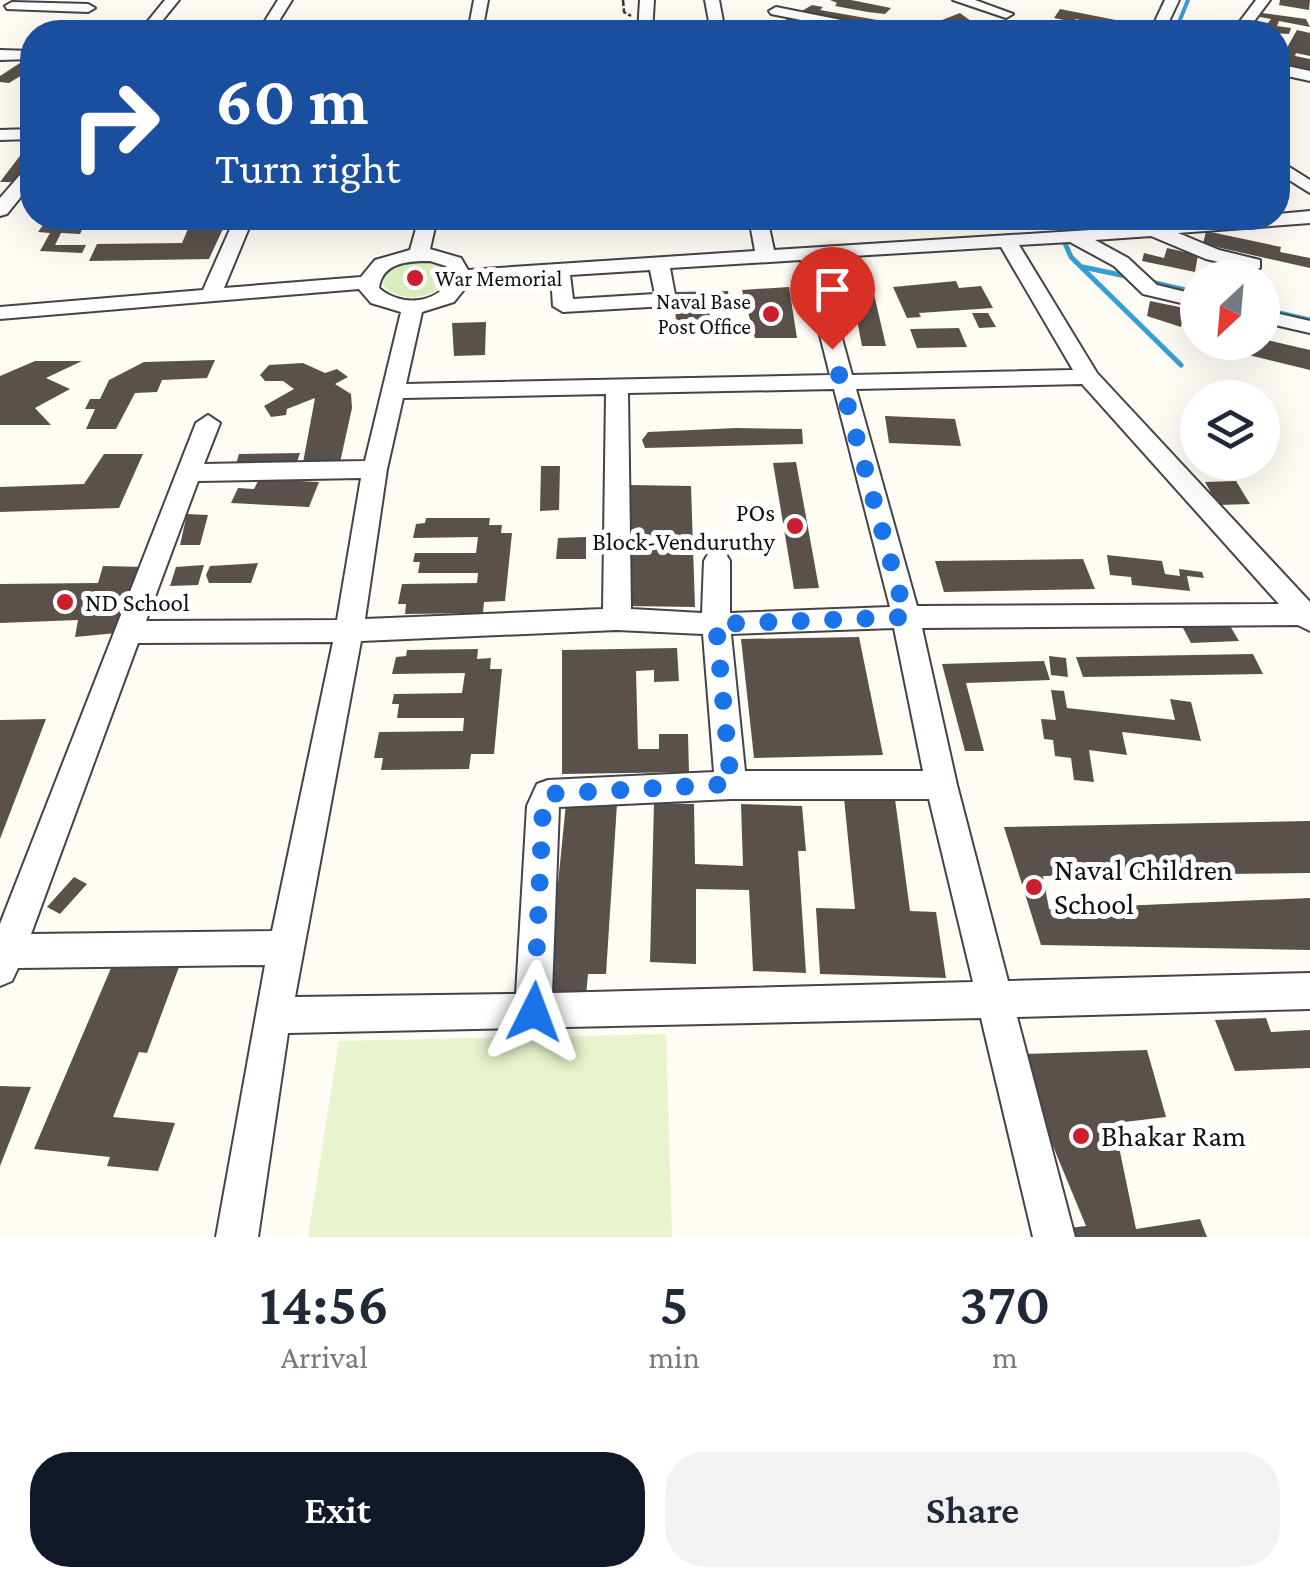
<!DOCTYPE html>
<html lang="en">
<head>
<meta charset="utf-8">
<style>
  body { margin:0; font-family:"Crimson Pro",serif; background:#f2f2f3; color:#1f2937; height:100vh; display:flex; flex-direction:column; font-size:38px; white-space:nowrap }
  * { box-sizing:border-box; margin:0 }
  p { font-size:32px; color:#747a83 }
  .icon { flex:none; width:55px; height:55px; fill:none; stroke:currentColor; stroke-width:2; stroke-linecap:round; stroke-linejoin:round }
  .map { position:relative; height:1237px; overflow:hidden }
  .panel { display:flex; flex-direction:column; background:#fff; flex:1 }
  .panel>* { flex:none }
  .top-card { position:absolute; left:20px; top:20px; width:1270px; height:210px; border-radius:40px; box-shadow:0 10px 40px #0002; background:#1a4fa0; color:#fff; overflow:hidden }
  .needle { width:65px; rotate:206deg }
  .fabs { position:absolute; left:1180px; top:260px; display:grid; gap:20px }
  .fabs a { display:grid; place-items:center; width:100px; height:100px; border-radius:50%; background:#fff; box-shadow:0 10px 40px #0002; font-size:50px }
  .pin { position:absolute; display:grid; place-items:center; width:85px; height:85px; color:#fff; margin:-102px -42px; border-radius:50% 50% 50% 0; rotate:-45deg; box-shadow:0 0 10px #0007 }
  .pin .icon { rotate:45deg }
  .me { position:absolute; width:110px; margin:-55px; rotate:3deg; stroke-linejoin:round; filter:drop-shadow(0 0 8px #0008) }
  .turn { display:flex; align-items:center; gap:35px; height:210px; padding:0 30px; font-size:45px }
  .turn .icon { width:130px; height:130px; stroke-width:2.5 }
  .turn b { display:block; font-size:70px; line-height:85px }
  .eta { display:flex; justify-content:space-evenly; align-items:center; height:170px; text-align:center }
  .eta b { font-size:60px; font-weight:600; line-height:70px }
  .action { display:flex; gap:20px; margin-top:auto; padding:20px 30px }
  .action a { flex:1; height:115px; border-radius:40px; background:#111827; color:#fff; font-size:40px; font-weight:600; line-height:115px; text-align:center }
  .action a+a { background:#f2f2f3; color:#1f2937 }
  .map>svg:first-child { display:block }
  .green { fill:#d7edbb }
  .pitch { fill:#e8f4cd }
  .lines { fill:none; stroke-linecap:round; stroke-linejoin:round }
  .stream-far1 { stroke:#389fd6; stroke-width:4 }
  .stream { stroke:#389fd6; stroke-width:5 }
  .building { fill:#5a514c }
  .minor-casing { stroke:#444; stroke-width:4 }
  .path { stroke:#333; stroke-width:2.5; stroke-dasharray:6 2.5; stroke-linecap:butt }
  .minor { fill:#fff; fill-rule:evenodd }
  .route { stroke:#1a73e8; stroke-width:18; stroke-dasharray:0 32.4 }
  .poi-dot { fill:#cb1e2f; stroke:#fff; stroke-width:4 }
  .labels { text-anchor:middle; stroke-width:10; stroke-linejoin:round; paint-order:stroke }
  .far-poi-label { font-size:22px; fill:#111; stroke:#fff; text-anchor:start }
  .poi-label { font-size:25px; fill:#111; stroke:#fff; text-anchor:end }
  .near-poi-label { font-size:30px; fill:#111; stroke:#fff; text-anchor:start }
</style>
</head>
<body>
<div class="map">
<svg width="1310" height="1237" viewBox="0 0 1310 1237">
  <rect width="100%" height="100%" fill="#fffcf5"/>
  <path class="green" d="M411 260 431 261 446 268 448 280C433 300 400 304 383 285L385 273Z"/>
  <path class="pitch" d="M666 1034 672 1237H308L339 1041Z"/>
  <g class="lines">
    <path class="stream-far1" d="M1175 32 1188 0"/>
    <g class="stream">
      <path d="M1067 218 1058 227 1071 257 1181 365"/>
      <path d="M1083 267 1130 277"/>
      <path d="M1147 281 1198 293"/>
      <path d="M1262 309 1310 320"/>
    </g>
  </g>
  <g class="building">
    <path d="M830 0H851L891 8 885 14 868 12 835 6 837 3Z"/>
    <path d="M1280 0H1310L1309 10 1279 5Z"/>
    <path d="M812 5 823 7 820 10 883 21 877 27 800 12Z"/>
    <path d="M1060 9 1126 22 1121 31 1076 19 1074 22 1054 18Z"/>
    <path d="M960 13 975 24 991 25 971 32 961 28 968 25 960 22 952 25 942 20Z"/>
    <path d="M1262 13 1306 19 1310 27 1279 21 1277 26 1291 28 1289 34 1251 32 1257 21 1268 23 1271 19 1260 17Z"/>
    <path d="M787 18 850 31V32H811L796 26 782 27Z"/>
    <path d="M1297 30 1310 33V56L1296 53 1295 56 1310 59V71L1278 64V50L1285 51Z"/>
    <path d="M20 63 32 65V69L9 83 0 82V76Z"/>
    <path d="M32 140V161L16 182H0Z"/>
    <path d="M48 218H88L80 234 61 233 55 245H86L82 253 40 251 50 233 38 232Z"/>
    <path d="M111 218H228L209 259 89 261 97 244 182 243 191 222 109 223Z"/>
    <path d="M1206 231 1281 247 1280 252 1310 258V268L1203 244Z"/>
    <path d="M1167 248 1198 255 1195 272 1142 261 1144 253 1164 258Z"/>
    <path d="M956 281 959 288 981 286 993 308 919 313 921 317 907 318 893 287Z"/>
    <path d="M789 287 797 338H755L742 290Z"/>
    <path d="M851 289 873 290 886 346H862Z"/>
    <path d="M728 291 730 307H709L710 320 676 321 674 292Z"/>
    <path d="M1150 301 1184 308 1181 327 1147 316Z"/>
    <path d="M972 313H988L996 327 979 328Z"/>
    <path d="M486 322 485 355 454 356 452 323Z"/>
    <path d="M959 328 967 347 917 348 910 329Z"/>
    <path d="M1262 339 1310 350V370L1204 344 1262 342Z"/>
    <path d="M215 360 207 378 162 380 157 392 135 393 116 429H86L95 409H85L90 399H100L109 380 144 362Z"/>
    <path d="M35 361H82L46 378 70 389 35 408 51 425H0V376Z"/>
    <path d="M303 363 325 373 337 369 348 377 335 384 351 394 352 408 339 467 302 468 315 398 287 409 286 415 271 417 264 406 294 389 283 381H265L260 375 269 365Z"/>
    <path d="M885 416 955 419 961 446 889 443Z"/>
    <path d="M737 428 802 429 803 444 645 448 642 440 648 432Z"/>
    <path d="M300 453 295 468 236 464 239 454Z"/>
    <path d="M104 454H143L119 508 0 512V487L84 484Z"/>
    <path d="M796 462 819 588 794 589 773 463Z"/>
    <path d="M541 466H560L559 510 540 511Z"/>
    <path d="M259 479 319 482 309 507 231 503 238 488 254 489Z"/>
    <path d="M1236 481 1250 504 1218 505 1205 482Z"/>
    <path d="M629 485 691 486 695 607 626 606Z"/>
    <path d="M187 514 208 515 200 545H180Z"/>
    <path d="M426 518H490L489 525H502L501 533H512L505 601 484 602 483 613 405 614 406 604H398L402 584 477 583 478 573H418L420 562H413L415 553H476L478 537 413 538 416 524 425 523Z"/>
    <path d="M586 537V559H556L558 538Z"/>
    <path d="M1107 555 1162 561 1165 574 1180 576 1179 569 1202 572 1204 578 1187 576 1190 591 1132 585 1131 577 1110 575Z"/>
    <path d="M1083 559 1095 589 944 592 935 561Z"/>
    <path d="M258 563 251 583H209L206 575 210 566Z"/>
    <path d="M204 565 198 585 170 586 176 567Z"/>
    <path d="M103 566 144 567 117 633 75 637 78 620 0 623V584L98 583Z"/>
    <path d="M1229 624 1239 641 1191 643 1182 626Z"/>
    <path d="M859 637 883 755 754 758 741 639Z"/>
    <path d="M677 648 679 681 654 682V670L636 671 638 749H659V734H688L689 772 562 774V650Z"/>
    <path d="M478 649 477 659 491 658 490 669H502L494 754H471L469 769 381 770 383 758H374L379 732 463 731 464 718H397L399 704H392L394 694 462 693 465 673 392 674 396 657 406 656 407 650Z"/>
    <path d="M1253 654 1263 674 1083 677 1076 657Z"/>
    <path d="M1049 656 1066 658 1068 677 1051 675Z"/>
    <path d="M1044 661 1050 680 966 683 984 751H965L942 664Z"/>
    <path d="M1051 690 1064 691 1067 708 1175 720 1170 699 1191 702 1201 741 1122 732 1127 755 1089 750 1094 782 1074 780 1071 758 1055 756 1053 740 1044 739 1041 719 1056 720Z"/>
    <path d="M46 719 0 839V720Z"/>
    <path d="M844 798 895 799 910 911 936 912 946 978 820 974 816 908 855 909Z"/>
    <path d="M566 803 617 804 606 974H588L586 996 547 995Z"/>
    <path d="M654 803 694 804 695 864 743 866 741 804 802 806 806 851H798L806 973 753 971 749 890 696 889V964L650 962Z"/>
    <path d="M1310 821V873L1043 876 1049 909 1310 898V950L1041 945 1004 827Z"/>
    <path d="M74 877 87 884 60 914 47 907Z"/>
    <path d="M114 961 179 967 147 1053 139 1052 113 1117 175 1123 158 1171 107 1166 110 1157 34 1149Z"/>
    <path d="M1266 1018 1271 1032 1310 1030V1068L1235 1071 1215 1020Z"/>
    <path d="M1147 1050 1166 1117 1108 1124 1119 1147 1136 1229 1200 1219 1207 1237H1070L1068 1228 1086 1226 1041 1117 1024 1054Z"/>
    <path d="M0 1086 31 1087 0 1166Z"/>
  </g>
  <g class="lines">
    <defs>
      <g id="minor">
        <path d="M165 0H179L153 32H139Z"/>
        <path d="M278 0H292L272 32H258Z"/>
        <path d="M474 0H488L482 32H468Z"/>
        <path d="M640 0H654L652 32H638Z"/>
        <path d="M705 0H719L725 32H711Z"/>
        <path d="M953 0H975L1013 14 1006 18Z"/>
        <path d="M1165 0H1179L1164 32H1150Z"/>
        <path d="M1256 0H1270L1246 32H1232Z"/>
        <path d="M12 2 88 4 95 8 88 12 7 9 5 6Z"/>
        <path d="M776 7 881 28 888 32H862L771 14 769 11Z"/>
        <path d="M0 50 32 51V59L0 60Z"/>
        <path d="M1278 64 1310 71V81L1278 74Z"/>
        <path d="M32 129V139L0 140V130Z"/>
        <path d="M1278 160 1310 180V193L1278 173Z"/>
        <path d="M32 167V183L7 214 0 216V198L26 168Z"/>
        <path d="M1310 211V223L1178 233 1219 250 1260 260V268L1253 270 1206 259 1151 236 1095 240 1128 258 1157 285 1198 295V307L1143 294 1114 266 1070 242 1019 245 1097 373 1310 602V631L1298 625 922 628 957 785 1008 981 1310 973V1009L1017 1017 1075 1237H1033L981 1018 288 1033 258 1237H216L265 965 18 968 12 981 0 986V924L196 423 208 415 220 423 204 464 365 461 401 312 371 303 359 289 0 319V307L203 290 235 218H253L224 288 361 277 375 260 410 250 419 218H437L430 249 461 258 468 270 755 251 749 218H767L774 250 1278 218V214ZM1001 247 1073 370 852 375 820 258ZM801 260 830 375 406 384 422 312 454 302 470 282 551 276 553 306 563 312 666 306 676 300 670 268ZM430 261 446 266 452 276C439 304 402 308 379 288 382 262 409 261 430 261ZM650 270 655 294 573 299 570 275ZM1082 384 1279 604 917 606 856 389ZM834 389 890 607 730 613V561L726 554H708L704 561 702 613 631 609 628 393ZM606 394 603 609 365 619 387 469 403 398ZM361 478 337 620 146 621 198 481ZM894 628 923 771H745L731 634ZM617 630 703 634 714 772 548 780 537 784 527 806 516 994 295 997 361 641ZM333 642 272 931 31 934 138 643ZM731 799H929L973 982 552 993 559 807Z"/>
        <path d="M1262 310 1310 321V333L1262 322Z"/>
      </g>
    </defs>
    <use href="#minor" class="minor-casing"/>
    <path class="path" d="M623 0 624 12 631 16"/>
    <use href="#minor" class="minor"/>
  </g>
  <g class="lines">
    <path class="route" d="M534 1012 543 806 548 794 731 784 716 624 906 617 832 349"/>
  </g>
  <g class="poi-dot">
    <circle cx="415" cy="278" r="10"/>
    <circle cx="771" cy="314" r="10"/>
    <circle cx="795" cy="526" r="10"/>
    <circle cx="65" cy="602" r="10"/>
    <circle cx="1034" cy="887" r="10"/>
    <circle cx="1081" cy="1136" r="10"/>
  </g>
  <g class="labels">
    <g class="far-poi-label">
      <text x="435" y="286">War Memorial</text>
      <text x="751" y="309" text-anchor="end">Naval Base<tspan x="751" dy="25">Post Office</tspan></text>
    </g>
    <g class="poi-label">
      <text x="775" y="521">POs<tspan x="775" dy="29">Block-Venduruthy</tspan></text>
      <text x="85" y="611" text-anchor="start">ND School</text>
    </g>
    <g class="near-poi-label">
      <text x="1054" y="880">Naval Children<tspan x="1054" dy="34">School</tspan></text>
      <text x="1101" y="1146">Bhakar Ram</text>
    </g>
  </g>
</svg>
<div class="fabs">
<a><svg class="needle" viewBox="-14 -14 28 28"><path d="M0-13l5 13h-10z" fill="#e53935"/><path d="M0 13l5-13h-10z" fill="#747a83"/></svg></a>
<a><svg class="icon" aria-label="layers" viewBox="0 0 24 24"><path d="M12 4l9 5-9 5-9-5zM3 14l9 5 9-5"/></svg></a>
</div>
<div class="pin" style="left:832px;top:349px;background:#d93025"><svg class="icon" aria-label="arrive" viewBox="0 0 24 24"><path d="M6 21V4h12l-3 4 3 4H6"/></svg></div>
<svg class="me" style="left:534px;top:1012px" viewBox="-20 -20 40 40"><path d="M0-17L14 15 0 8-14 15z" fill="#1a73e8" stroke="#fff" stroke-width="4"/></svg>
<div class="top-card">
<div class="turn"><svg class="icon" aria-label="right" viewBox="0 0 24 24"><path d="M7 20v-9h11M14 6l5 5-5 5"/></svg><div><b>60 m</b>Turn right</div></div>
</div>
</div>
<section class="panel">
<div class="eta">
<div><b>14:56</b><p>Arrival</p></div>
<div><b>5</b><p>min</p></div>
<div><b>370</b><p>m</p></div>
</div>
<div class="action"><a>Exit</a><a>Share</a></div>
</section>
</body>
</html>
